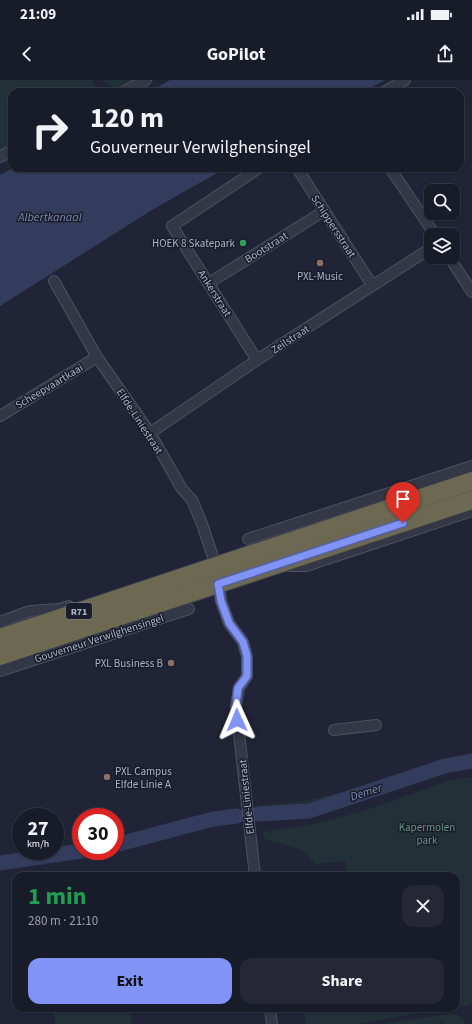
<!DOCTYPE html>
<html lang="en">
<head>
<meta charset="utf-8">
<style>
  body { margin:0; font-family:"Source Sans 3",sans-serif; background:#252834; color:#f1f3f6; height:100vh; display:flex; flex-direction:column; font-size:15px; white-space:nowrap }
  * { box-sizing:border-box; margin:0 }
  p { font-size:13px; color:#9fa1a8 }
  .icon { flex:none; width:22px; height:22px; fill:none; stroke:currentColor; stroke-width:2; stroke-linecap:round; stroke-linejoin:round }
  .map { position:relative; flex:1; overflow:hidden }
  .side { position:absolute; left:12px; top:792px; width:448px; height:140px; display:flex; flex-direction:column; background:#181b28; border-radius:12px; box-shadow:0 1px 3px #0004,0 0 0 1px #363945 }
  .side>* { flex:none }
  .hud { position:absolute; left:8px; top:8px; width:456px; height:84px; border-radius:12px; box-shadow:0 1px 3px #0004,0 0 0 1px #363945; background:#181b28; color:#f1f3f6; overflow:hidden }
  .tools { position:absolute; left:424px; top:104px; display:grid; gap:8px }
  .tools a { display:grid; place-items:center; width:36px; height:36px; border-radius:8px; background:#181b28; box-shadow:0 1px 3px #0004,0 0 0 1px #363945; font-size:20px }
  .speed { position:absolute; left:12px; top:728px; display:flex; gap:8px; font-size:20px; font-weight:700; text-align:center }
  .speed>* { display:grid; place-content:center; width:52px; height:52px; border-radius:50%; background:#181b28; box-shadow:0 1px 3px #0004,0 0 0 1px #363945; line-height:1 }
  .speed small { font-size:10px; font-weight:400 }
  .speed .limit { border:6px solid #d22; background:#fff; color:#111 }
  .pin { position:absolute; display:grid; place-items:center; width:34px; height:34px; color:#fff; margin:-41px -17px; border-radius:50% 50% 50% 0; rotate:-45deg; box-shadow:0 0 4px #0007 }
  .pin .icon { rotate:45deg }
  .me { position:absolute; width:44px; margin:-22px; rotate:359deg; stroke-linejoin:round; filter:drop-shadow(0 0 3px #0008) }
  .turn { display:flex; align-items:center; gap:14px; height:84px; padding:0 16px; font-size:18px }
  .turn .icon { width:52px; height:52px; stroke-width:2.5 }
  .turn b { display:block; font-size:28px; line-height:34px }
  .round { display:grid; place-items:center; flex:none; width:42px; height:42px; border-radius:12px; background:#252834 }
  .summary { display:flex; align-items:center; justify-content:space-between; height:68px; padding:0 16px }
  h1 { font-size:24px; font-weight:700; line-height:30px; color:#1e9e55 }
  .action { display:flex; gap:8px; margin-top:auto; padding:8px 16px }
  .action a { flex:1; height:46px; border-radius:12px; background:#8193f4; color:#111; font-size:16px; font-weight:700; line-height:46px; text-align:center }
  .action a+a { background:#252834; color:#f1f3f6 }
  .status { display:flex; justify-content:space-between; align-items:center; height:28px; padding:0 20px; background:#181b28; direction:ltr }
  .status svg { height:11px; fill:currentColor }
  header { display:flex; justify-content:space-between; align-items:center; height:52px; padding:0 16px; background:#181b28; font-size:18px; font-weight:700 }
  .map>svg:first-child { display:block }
  .green { fill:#223037 }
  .water { fill:#343c5d }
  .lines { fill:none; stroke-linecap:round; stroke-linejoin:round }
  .river { stroke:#343c5d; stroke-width:15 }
  .street-casing { stroke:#4e5161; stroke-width:12 }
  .highway-casing { stroke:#3b3e4e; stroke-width:20 }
  .street { stroke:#333746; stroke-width:10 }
  .highway { stroke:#6c6851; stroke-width:18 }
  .route-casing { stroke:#54609f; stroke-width:10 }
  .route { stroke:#8193f4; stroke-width:7 }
  .leisure-dot { fill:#2e9e5b; stroke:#191c2b; stroke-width:1.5 }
  .education-dot { fill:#8d6e63; stroke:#191c2b; stroke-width:1.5 }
  .labels { text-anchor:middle; stroke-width:3; stroke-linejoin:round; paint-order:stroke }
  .shield { fill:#191c2b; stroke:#818495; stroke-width:1 }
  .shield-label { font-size:10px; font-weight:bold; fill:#adb1c3 }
  .street-label { font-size:11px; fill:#adb1c3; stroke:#191c2b }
  .poi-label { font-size:11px; fill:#adb1c3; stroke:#191c2b; text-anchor:end }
  .park-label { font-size:11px; fill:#66937b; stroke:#191c2b }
  .water-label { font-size:12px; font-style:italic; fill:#7e88b0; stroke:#191c2b }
</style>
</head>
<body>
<div class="status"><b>21:09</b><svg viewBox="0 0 49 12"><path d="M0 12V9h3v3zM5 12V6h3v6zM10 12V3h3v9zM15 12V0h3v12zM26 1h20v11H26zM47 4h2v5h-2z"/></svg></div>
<header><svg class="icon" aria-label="back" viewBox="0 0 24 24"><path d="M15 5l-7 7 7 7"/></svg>GoPilot<svg class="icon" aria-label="share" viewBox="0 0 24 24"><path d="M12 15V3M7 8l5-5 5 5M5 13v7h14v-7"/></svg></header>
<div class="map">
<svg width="472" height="944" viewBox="0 0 472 944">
  <rect width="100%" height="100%" fill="#202436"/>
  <g class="green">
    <path d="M0 0H94L92 2 97 12H12V65L0 72Z"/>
    <path d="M104 0H140C126 8 116 13 104 0Z"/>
    <path d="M472 674 440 681 419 690 342 716 285 727 258 729V726C272 724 287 724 301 721 326 717 351 711 375 703 408 692 438 678 472 674Z"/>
    <path d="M472 697V922L470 925 456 927V796H348L345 781 316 784 302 770 265 759 263 756V752L318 743 360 732 451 700Z"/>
    <path d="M101 928H130L132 944H55L54 933Z"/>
    <path d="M303 928H448L358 944H306Z"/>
    <path d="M447 934H457L465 940 464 944H445L443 941 438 944H381Z"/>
  </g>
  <g class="water">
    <path d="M170 0H385L363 12H149Z"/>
    <path d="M13 88H226L152 130 0 226V95Z"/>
  </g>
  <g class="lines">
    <g class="river">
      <path d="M258 734 309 731 445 686 472 681"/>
      <path d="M115 765 213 739 237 736"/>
      <path d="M0 783 81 771"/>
    </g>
    <defs>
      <g id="street">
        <path d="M123 12 146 0"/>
        <path d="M384 12 405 0"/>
        <path d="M0 77 12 70"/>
        <path d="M297 88 372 205"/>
        <path d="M390 88 435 155"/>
        <path d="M449 177 472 212"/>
        <path d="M54 201 97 277 150 353 182 409 192 420 202 444 216 486"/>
        <path d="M209 203 324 131"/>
        <path d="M257 280 172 146 259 88"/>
        <path d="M0 336 97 277"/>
        <path d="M150 353 257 280 431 168"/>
        <path d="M248 459 472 386"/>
        <path d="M289 486H306L472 431"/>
        <path d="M219 504 221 521 229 543 243 562 247 577V596L239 608 236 626 255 796"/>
        <path d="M0 542 30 531 60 529 69 526"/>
        <path d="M0 591 189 529"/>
        <path d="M334 650 376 645"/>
        <path d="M270 928 272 944"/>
      </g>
      <g id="highway">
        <path d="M0 558 472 401"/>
        <path d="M0 576 472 420"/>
      </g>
    </defs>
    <use href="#street" class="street-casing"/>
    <use href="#highway" class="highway-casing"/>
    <use href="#street" class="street"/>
    <use href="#highway" class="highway"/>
  </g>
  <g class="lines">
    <defs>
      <path id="route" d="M237 640 236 626 238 608 247 596V576L243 562 229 543 221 521 218 504 403 443"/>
    </defs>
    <use href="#route" class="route-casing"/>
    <use href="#route" class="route"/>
  </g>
  <circle class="leisure-dot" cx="243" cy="163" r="4"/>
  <g class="education-dot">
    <circle cx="320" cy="183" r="4"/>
    <circle cx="171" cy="583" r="4"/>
    <circle cx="107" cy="697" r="4"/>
  </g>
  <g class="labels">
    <rect class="shield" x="66" y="523" width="26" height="16" rx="3"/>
    <g class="shield-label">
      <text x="79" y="535">R71</text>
    </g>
    <g class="street-label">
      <text transform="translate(334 146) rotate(57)" y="4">Schippersstraat</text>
      <text transform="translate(266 167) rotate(-32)" y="4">Bootstraat</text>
      <text transform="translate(215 213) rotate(58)" y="4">Ankerstraat</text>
      <text transform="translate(290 259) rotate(-33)" y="4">Zeilstraat</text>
      <text transform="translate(49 306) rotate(-31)" y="4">Scheepvaartkaai</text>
      <text transform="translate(140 341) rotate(57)" y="4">Elfde-Liniestraat</text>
      <text transform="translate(99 558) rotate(-18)" y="4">Gouverneur Verwilghensingel</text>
      <text transform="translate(246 717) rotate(-96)" y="4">Elfde-Liniestraat</text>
    </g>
    <g class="poi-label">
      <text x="235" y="167">HOEK 8 Skatepark</text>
      <text x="320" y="200" text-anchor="middle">PXL-Music</text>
      <text x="163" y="587">PXL Business B</text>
      <text x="115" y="695" text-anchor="start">PXL Campus<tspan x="115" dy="13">Elfde Linie A</tspan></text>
    </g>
    <g class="park-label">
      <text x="427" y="751">Kapermolen<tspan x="427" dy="13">park</tspan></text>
    </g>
    <g class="water-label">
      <text x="50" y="141">Albertkanaal</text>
      <text transform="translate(366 712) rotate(-18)" y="4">Demer</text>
    </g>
  </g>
</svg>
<div class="tools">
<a><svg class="icon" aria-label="search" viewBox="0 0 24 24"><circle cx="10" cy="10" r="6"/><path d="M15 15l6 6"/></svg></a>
<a><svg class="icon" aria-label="layers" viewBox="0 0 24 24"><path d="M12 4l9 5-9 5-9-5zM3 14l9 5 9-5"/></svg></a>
</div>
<div class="speed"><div>27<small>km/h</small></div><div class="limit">30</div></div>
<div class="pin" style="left:403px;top:443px;background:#d93025"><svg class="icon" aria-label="arrive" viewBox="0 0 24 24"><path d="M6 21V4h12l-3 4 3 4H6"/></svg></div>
<svg class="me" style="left:237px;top:640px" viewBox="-20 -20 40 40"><path d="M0-17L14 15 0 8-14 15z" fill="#8193f4" stroke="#fff" stroke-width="4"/></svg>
<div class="hud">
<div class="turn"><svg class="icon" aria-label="right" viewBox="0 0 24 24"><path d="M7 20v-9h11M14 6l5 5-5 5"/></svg><div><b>120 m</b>Gouverneur Verwilghensingel</div></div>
</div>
<section class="side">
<div class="summary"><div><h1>1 min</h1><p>280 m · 21:10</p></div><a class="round"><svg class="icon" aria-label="close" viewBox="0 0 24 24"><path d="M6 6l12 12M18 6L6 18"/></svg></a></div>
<div class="action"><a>Exit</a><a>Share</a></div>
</section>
</div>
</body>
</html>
